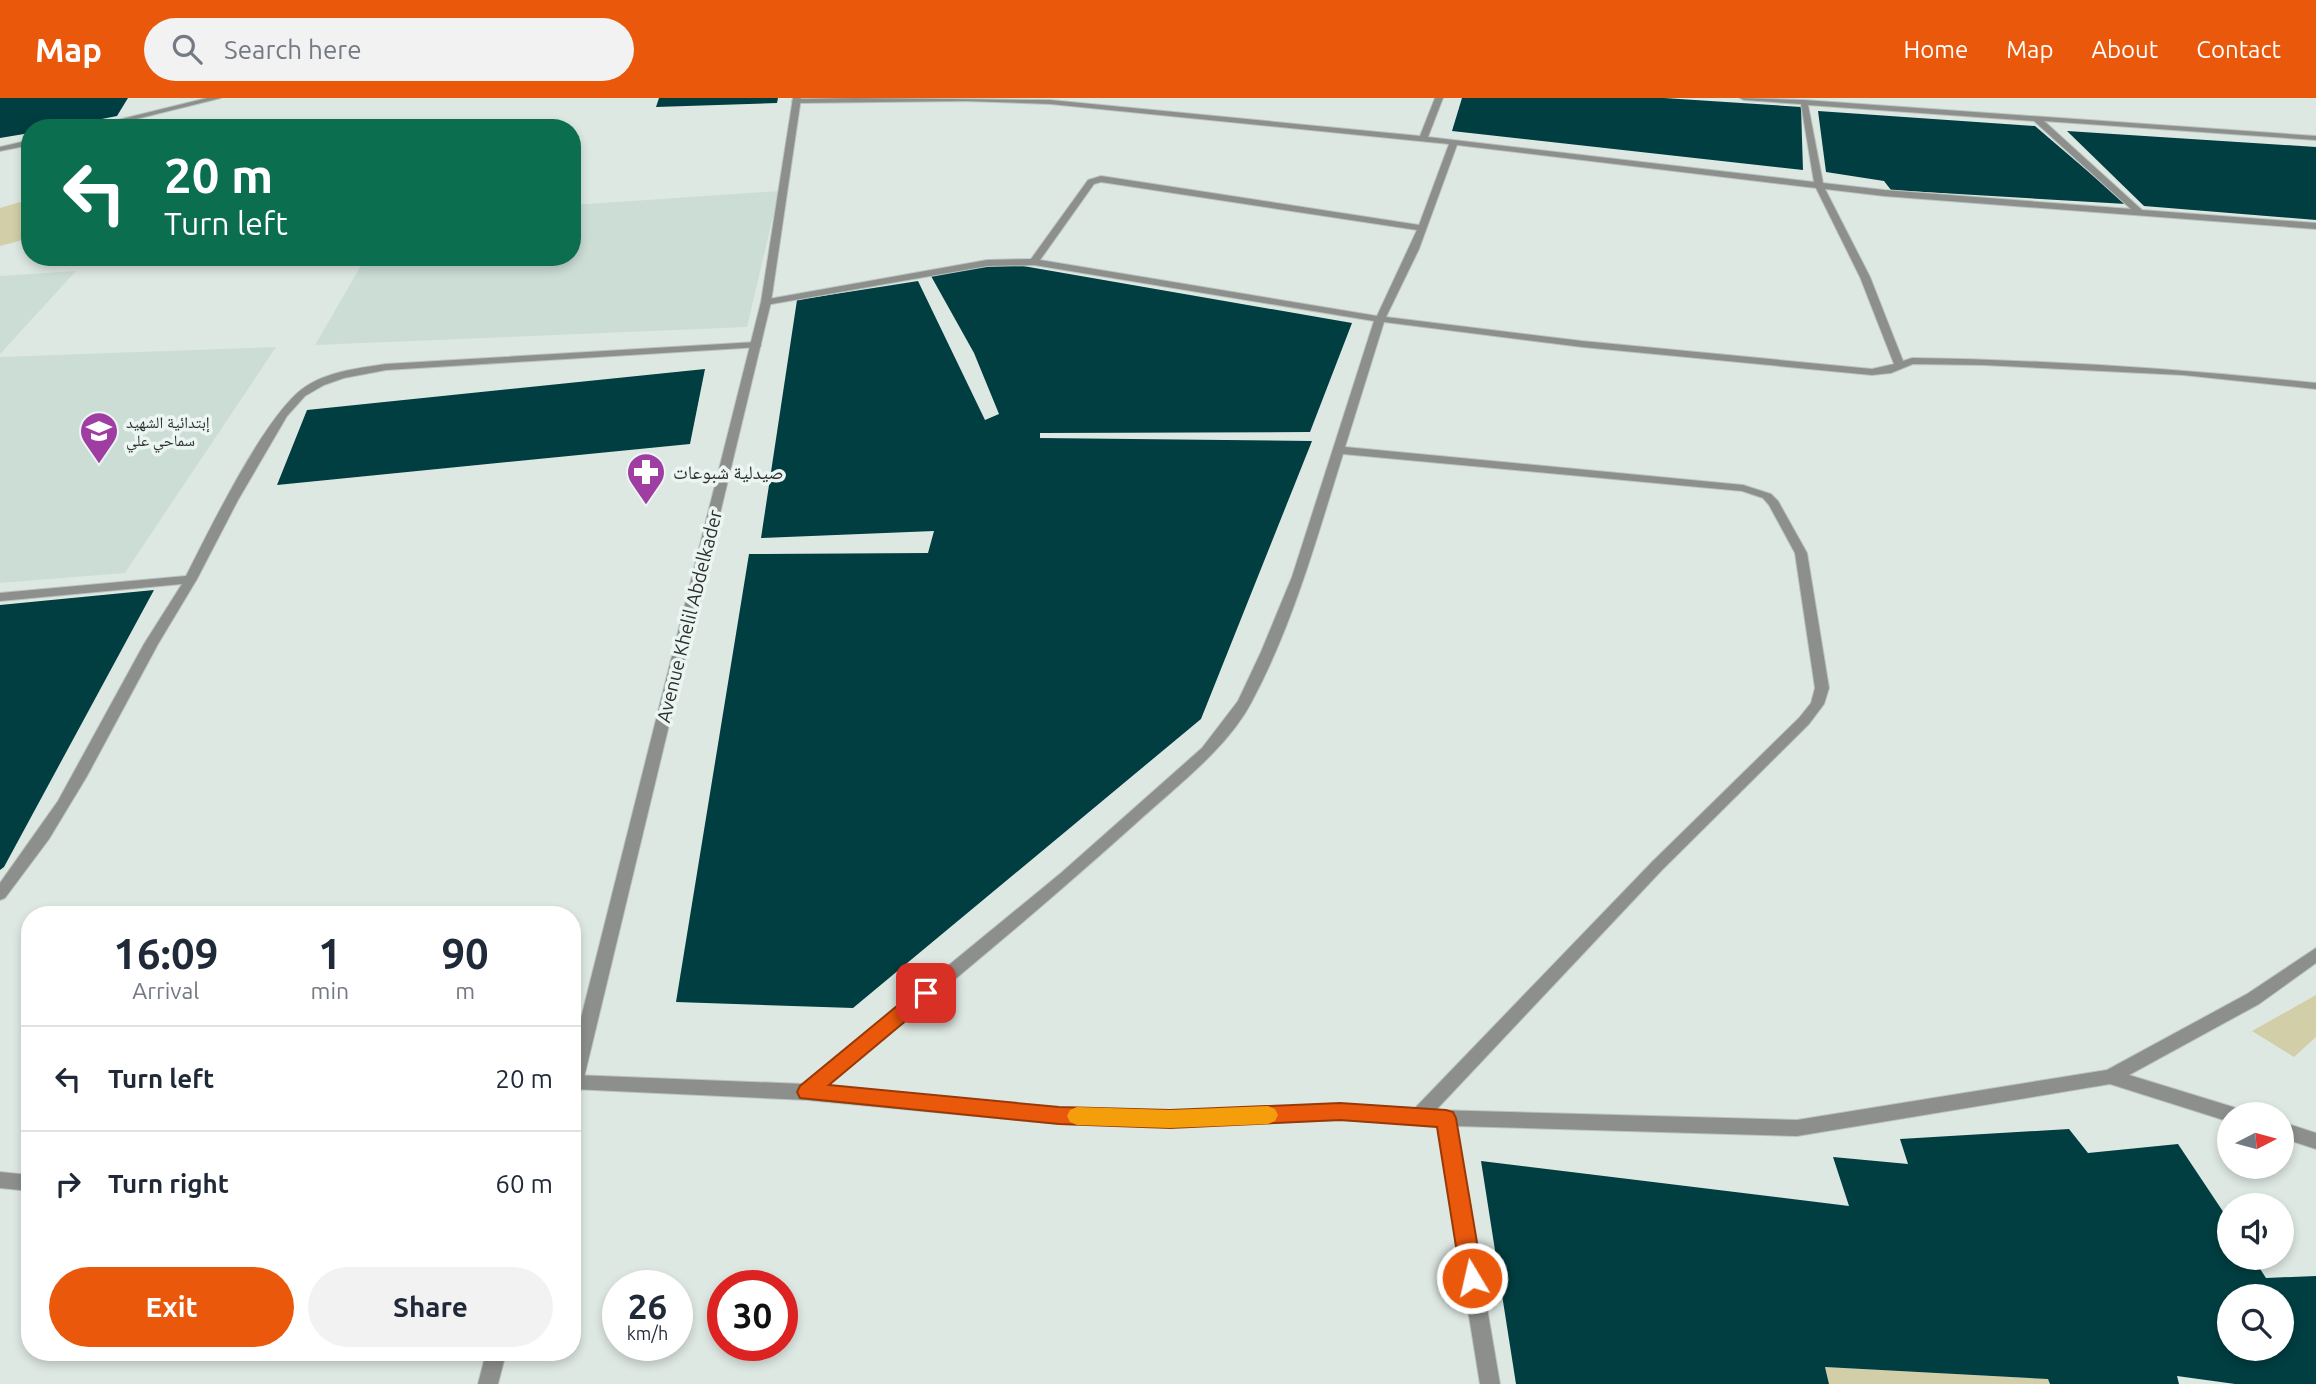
<!DOCTYPE html>
<html lang="en">
<head>
<meta charset="utf-8">
<style>
  body { margin:0; font-family:Ubuntu,"Noto Naskh Arabic",sans-serif; background:#f2f2f3; color:#1f2937; height:100vh; display:flex; flex-direction:column; font-size:26px; white-space:nowrap }
  * { box-sizing:border-box; margin:0 }
  p { font-size:23px; color:#747a83 }
  .icon { flex:none; width:38px; height:38px; fill:none; stroke:currentColor; stroke-width:2; stroke-linecap:round; stroke-linejoin:round }
  .map { position:relative; flex:1; overflow:hidden }
  .details { position:absolute; left:21px; top:808px; width:560px; height:455px; display:flex; flex-direction:column; background:#fff; border-radius:28px; box-shadow:0 4px 10px #0003 }
  .details>* { flex:none }
  .top-card { position:absolute; left:21px; top:21px; width:560px; height:147px; border-radius:28px; box-shadow:0 4px 10px #0003; background:#0b6e4f; color:#fff; overflow:hidden }
  .needle { width:46px; rotate:84deg }
  .buttons { position:absolute; left:2217px; top:1004px; display:grid; gap:14px }
  .buttons a { display:grid; place-items:center; width:77px; height:77px; border-radius:50%; background:#fff; box-shadow:0 4px 10px #0003; font-size:35px }
  .speed { position:absolute; left:602px; top:1172px; display:flex; gap:14px; font-size:35px; font-weight:700; text-align:center }
  .speed>* { display:grid; place-content:center; width:91px; height:91px; border-radius:50%; background:#fff; box-shadow:0 4px 10px #0003; line-height:1 }
  .speed small { font-size:18px; font-weight:400 }
  .speed .limit { border:10px solid #d22; background:#fff; color:#111 }
  .pin { position:absolute; display:grid; place-items:center; width:60px; height:60px; color:#fff; margin:-30px; border-radius:14px; box-shadow:0 4px 10px #0006 }
  .me { position:absolute; width:77px; margin:-38px; rotate:351deg; stroke-linejoin:round; filter:drop-shadow(0 0 5px #0008) }
  .turn { display:flex; align-items:center; gap:24px; height:147px; padding:0 28px; font-size:32px }
  .turn .icon { width:91px; height:91px; stroke-width:2.5 }
  .turn b { display:block; font-size:49px; line-height:60px }
  .eta { display:flex; justify-content:space-evenly; align-items:center; height:119px; text-align:center }
  .eta b { font-size:42px; font-weight:700; line-height:49px }
  .cta { display:flex; gap:14px; margin-top:auto; padding:14px 28px }
  .cta a { flex:1; height:80px; border-radius:42px; background:#ea580c; color:#fff; font-size:28px; font-weight:700; line-height:80px; text-align:center }
  .cta a+a { background:#f2f2f3; color:#1f2937 }
  ul { padding:0; list-style:none }
  li { display:flex; align-items:center; gap:21px; height:105px; padding:0 28px; border-top:2px solid #e0e1e3 }
  li div { flex:1 }
  li b { display:block; font-size:26px }
  li em { font-style:normal }
  header { display:flex; align-items:center; gap:42px; box-sizing:border-box; height:98px; padding:0 35px; background:#ea580c; color:#fff }
  header strong { font-size:33px }
  nav { display:flex; gap:38px; margin-inline-start:auto; font-size:24px }
  .search { width:490px; height:63px; background:#f2f2f3; display:flex; align-items:center; gap:18px; box-sizing:border-box; padding:0 24px; border-radius:38px; color:#747a83; font-size:26px }
  .map>svg:first-child { display:block }
  .built { fill:#ccddd6 }
  .green { fill:#d1cea8 }
  .building { fill:#003e41; fill-rule:evenodd }
  .lines { fill:none; stroke-linecap:round; stroke-linejoin:round }
  .minor-casing { stroke:#bac3bf; stroke-width:2 }
  .tertiary-casing { stroke:#bac3bf; stroke-width:2 }
  .minor { fill:#8d8f8c; fill-rule:evenodd }
  .tertiary { fill:#8d8f8c; fill-rule:evenodd }
  .route { fill:#ea580c; stroke:#983908; stroke-width:2 }
  .slow { fill:#f59e0b }
  .labels { text-anchor:middle; stroke-width:7; stroke-linejoin:round; paint-order:stroke }
  .far-poi-label { font-size:16px; fill:#2c2f2e; stroke:#ebf5f1; text-anchor:start }
  .poi-label { font-size:19px; fill:#2c2f2e; stroke:#ebf5f1; text-anchor:start }
  .street-label { font-size:19px; fill:#2c2f2e; stroke:#ebf5f1 }
</style>
</head>
<body>
<header>
<strong>Map</strong>
<div class="search"><svg class="icon" aria-label="search" viewBox="0 0 24 24"><circle cx="10" cy="10" r="6"/><path d="M15 15l6 6"/></svg>Search here</div>
<nav><a>Home</a><a>Map</a><a>About</a><a>Contact</a></nav>
</header>
<div class="map">
<svg width="2316" height="1286" viewBox="0 0 2316 1286">
  <rect width="100%" height="100%" fill="#dee8e3"/>
  <g class="built">
    <path d="M779 93 747 229 315 247 366 159H572V107Z"/>
    <path d="M76 173 0 256V178Z"/>
    <path d="M276 249 125 475 0 485V259Z"/>
  </g>
  <g class="green">
    <path d="M20 104 30 117V140L0 148V110Z"/>
    <path d="M2316 897V939L2294 959 2252 933Z"/>
    <path d="M1825 1269 2048 1281 2050 1286H1829Z"/>
  </g>
  <g class="building">
    <path d="M0 0H128L117 18 56 30H30V35L0 40Z"/>
    <path d="M659 0H778L777 5 656 9Z"/>
    <path d="M1462 0H1664L1801 9 1803 72 1452 33Z"/>
    <path d="M1818 13 2035 28 2126 106 1891 92 1884 83 1826 74Z"/>
    <path d="M2067 33 2316 49V122L2144 108Z"/>
    <path d="M1006 165 1352 225 1310 334 1040 335V340L1312 343 1201 621 853 910 676 904 749 456 928 455 934 433 761 440 797 202 918 183 985 322 999 316 974 255 931 178Z"/>
    <path d="M705 271 690 346 277 387 307 312Z"/>
    <path d="M154 492 4 769 0 772V507Z"/>
    <path d="M2069 1031 2088 1055 2178 1046 2230 1124V1160H2253L2266 1180 2316 1178V1286H2235L2177 1278 2179 1286H2050L2048 1281 1825 1269 1829 1286H1516L1481 1063 1849 1108 1833 1059 1908 1066 1900 1041ZM2230 1199H2282V1251H2230Z"/>
  </g>
  <g class="lines">
    <defs>
      <g id="minor">
        <path d="M854 0 1050 2 1420 38 1435 0H1443L1428 39 1814 84 1801 6 1744 2 1740 0 1804 2 2316 38V42L2044 23 2142 112 2316 125V131L1884 98 1825 91 1870 179 1903 263 1912 260C2047 262 2182 271 2316 285V291L2183 277 1983 267 1913 266 1891 275 1872 277 1582 249 1384 224 1345 349 1743 387 1771 396 1778 403 1807 455 1829 590 1824 606 1809 626 1662 772 1436 1012 1797 1022 2107 972 2247 896 2316 850V865L2259 906 2129 977 2233 1009 2239 1012 2242 1017H2230V1024L2110 986 1797 1038 1456 1028 1500 1286H1480L1438 1027 1340 1022 1170 1029 1059 1026 807 1002 572 991 574 977 804 986 1061 775 1202 650 1238 603 1261 554 1292 479 1374 223 1034 167 987 168 766 207 763 206V202L987 162 1031 161 1088 82 1101 78 1419 127 1449 46 1050 6 966 3 796 5 792 3 796 1ZM1808 7 2034 23 2131 111 1884 92 1823 85ZM1457 47 1816 90 1860 179 1894 266 1872 271 1582 243 1386 219 1419 151ZM1101 84 1417 132 1377 218 1040 162 1094 86ZM1343 356 1742 393 1763 400 1769 407 1795 455 1815 590 1811 605 1799 620 1652 764 1415 1010 1340 1006 1170 1013 1059 1010 826 988C930 902 1034 817 1134 727 1173 691 1226 652 1251 605 1293 527 1317 439 1343 356Z"/>
        <path d="M756 244 761 247 760 249 386 272 344 280 324 287 305 298 287 318 238 402 197 481 158 546 87 678 49 741 5 800 0 802V785L58 703 144 546 182 486 0 503V495L186 478C209 433 268 310 308 287 331 273 360 270 386 266Z"/>
        <path d="M2282 1024 2316 1035V1051L2282 1040Z"/>
        <path d="M0 1074 30 1077V1093L0 1090Z"/>
      </g>
      <g id="tertiary">
        <path d="M207 0H221L100 30H85Z"/>
        <path d="M793 0H801L771 204 581 992 578 997 572 999V956L761 204Z"/>
        <path d="M30 42V47L0 53V49Z"/>
        <path d="M486 1255H506L498 1286H478Z"/>
      </g>
    </defs>
    <use href="#minor" class="minor-casing"/>
    <use href="#tertiary" class="tertiary-casing"/>
    <use href="#minor" class="minor"/>
    <use href="#tertiary" class="tertiary"/>
  </g>
  <path class="route" d="M926 887 933 889 936 895 933 900 829 987 1059 1009 1170 1012 1340 1005 1446 1012 1453 1014 1456 1020 1483 1180 1480 1187 1472 1190 1465 1187 1461 1180 1437 1029 1340 1022 1170 1030 1059 1026 800 1000 797 994 800 988 920 889Z"/>
  <path class="slow" d="M1268 1008 1275 1011 1278 1017 1275 1023 1268 1026 1170 1030 1077 1027 1070 1024 1067 1018 1070 1012 1077 1009 1170 1012Z"/>
  <defs>
    <symbol id="school-pin" viewBox="-11 -11 22 30"><path d="M0 17L-7.5 6A9.5 9.5 0 1 1 7.5 6Z" fill="#9f3da3" stroke="#ebf5f1"/><path d="M0-5L7-2L0 1L-7-2ZM-4 1L0 2.5L4 1V4Q0 6-4 4Z" fill="#fff"/></symbol>
    <symbol id="pharmacy-pin" viewBox="-11 -11 22 30"><path d="M0 17L-7.5 6A9.5 9.5 0 1 1 7.5 6Z" fill="#9f3da3" stroke="#ebf5f1"/><path d="M-2-6h4v4h4v4h-4v4h-4v-4h-4v-4h4Z" fill="#fff"/></symbol>
  </defs>
  <g fill-rule="evenodd">
    <use href="#school-pin" x="77" y="311" width="44" height="60"/>
    <use href="#pharmacy-pin" x="624" y="352" width="44" height="60"/>
  </g>
  <g class="labels">
    <g class="far-poi-label">
      <text x="126" y="330">إبتدائية الشهيد<tspan x="126" dy="18">سماحي علي</tspan></text>
    </g>
    <g class="poi-label">
      <text x="673" y="381">صيدلية شبوعات</text>
    </g>
    <g class="street-label">
      <text transform="translate(689 518) rotate(-76)" y="7">Avenue Khelil Abdelkader</text>
    </g>
  </g>
</svg>
<div class="buttons">
<a><svg class="needle" viewBox="-14 -14 28 28"><path d="M0-13l5 13h-10z" fill="#e53935"/><path d="M0 13l5-13h-10z" fill="#747a83"/></svg></a>
<a><svg class="icon" aria-label="sound" viewBox="0 0 24 24"><path d="M4 9h4l5-4v14l-5-4H4zM17 9q2 3 0 6"/></svg></a>
<a><svg class="icon" aria-label="search" viewBox="0 0 24 24"><circle cx="10" cy="10" r="6"/><path d="M15 15l6 6"/></svg></a>
</div>
<div class="speed"><div>26<small>km/h</small></div><div class="limit">30</div></div>
<div class="pin" style="left:926px;top:895px;background:#d93025"><svg class="icon" aria-label="arrive" viewBox="0 0 24 24"><path d="M6 21V4h12l-3 4 3 4H6"/></svg></div>
<svg class="me" style="left:1472px;top:1180px" viewBox="-20 -20 40 40"><circle r="17" fill="#ea580c" stroke="#fff" stroke-width="3"/><path d="M0-11L8 9 0 5-8 9z" fill="#fff"/></svg>
<div class="top-card">
<div class="turn"><svg class="icon" aria-label="left" viewBox="0 0 24 24"><path d="M17 20v-9H6M10 6l-5 5 5 5"/></svg><div><b>20 m</b>Turn left</div></div>
</div>
<section class="details">
<div class="eta">
<div><b>16:09</b><p>Arrival</p></div>
<div><b>1</b><p>min</p></div>
<div><b>90</b><p>m</p></div>
</div>
<ul>
<li><svg class="icon" aria-label="left" viewBox="0 0 24 24"><path d="M17 20v-9H6M10 6l-5 5 5 5"/></svg><div><b>Turn left</b></div><em>20 m</em></li>
<li><svg class="icon" aria-label="right" viewBox="0 0 24 24"><path d="M7 20v-9h11M14 6l5 5-5 5"/></svg><div><b>Turn right</b></div><em>60 m</em></li>
</ul>
<div class="cta"><a>Exit</a><a>Share</a></div>
</section>
</div>
</body>
</html>
